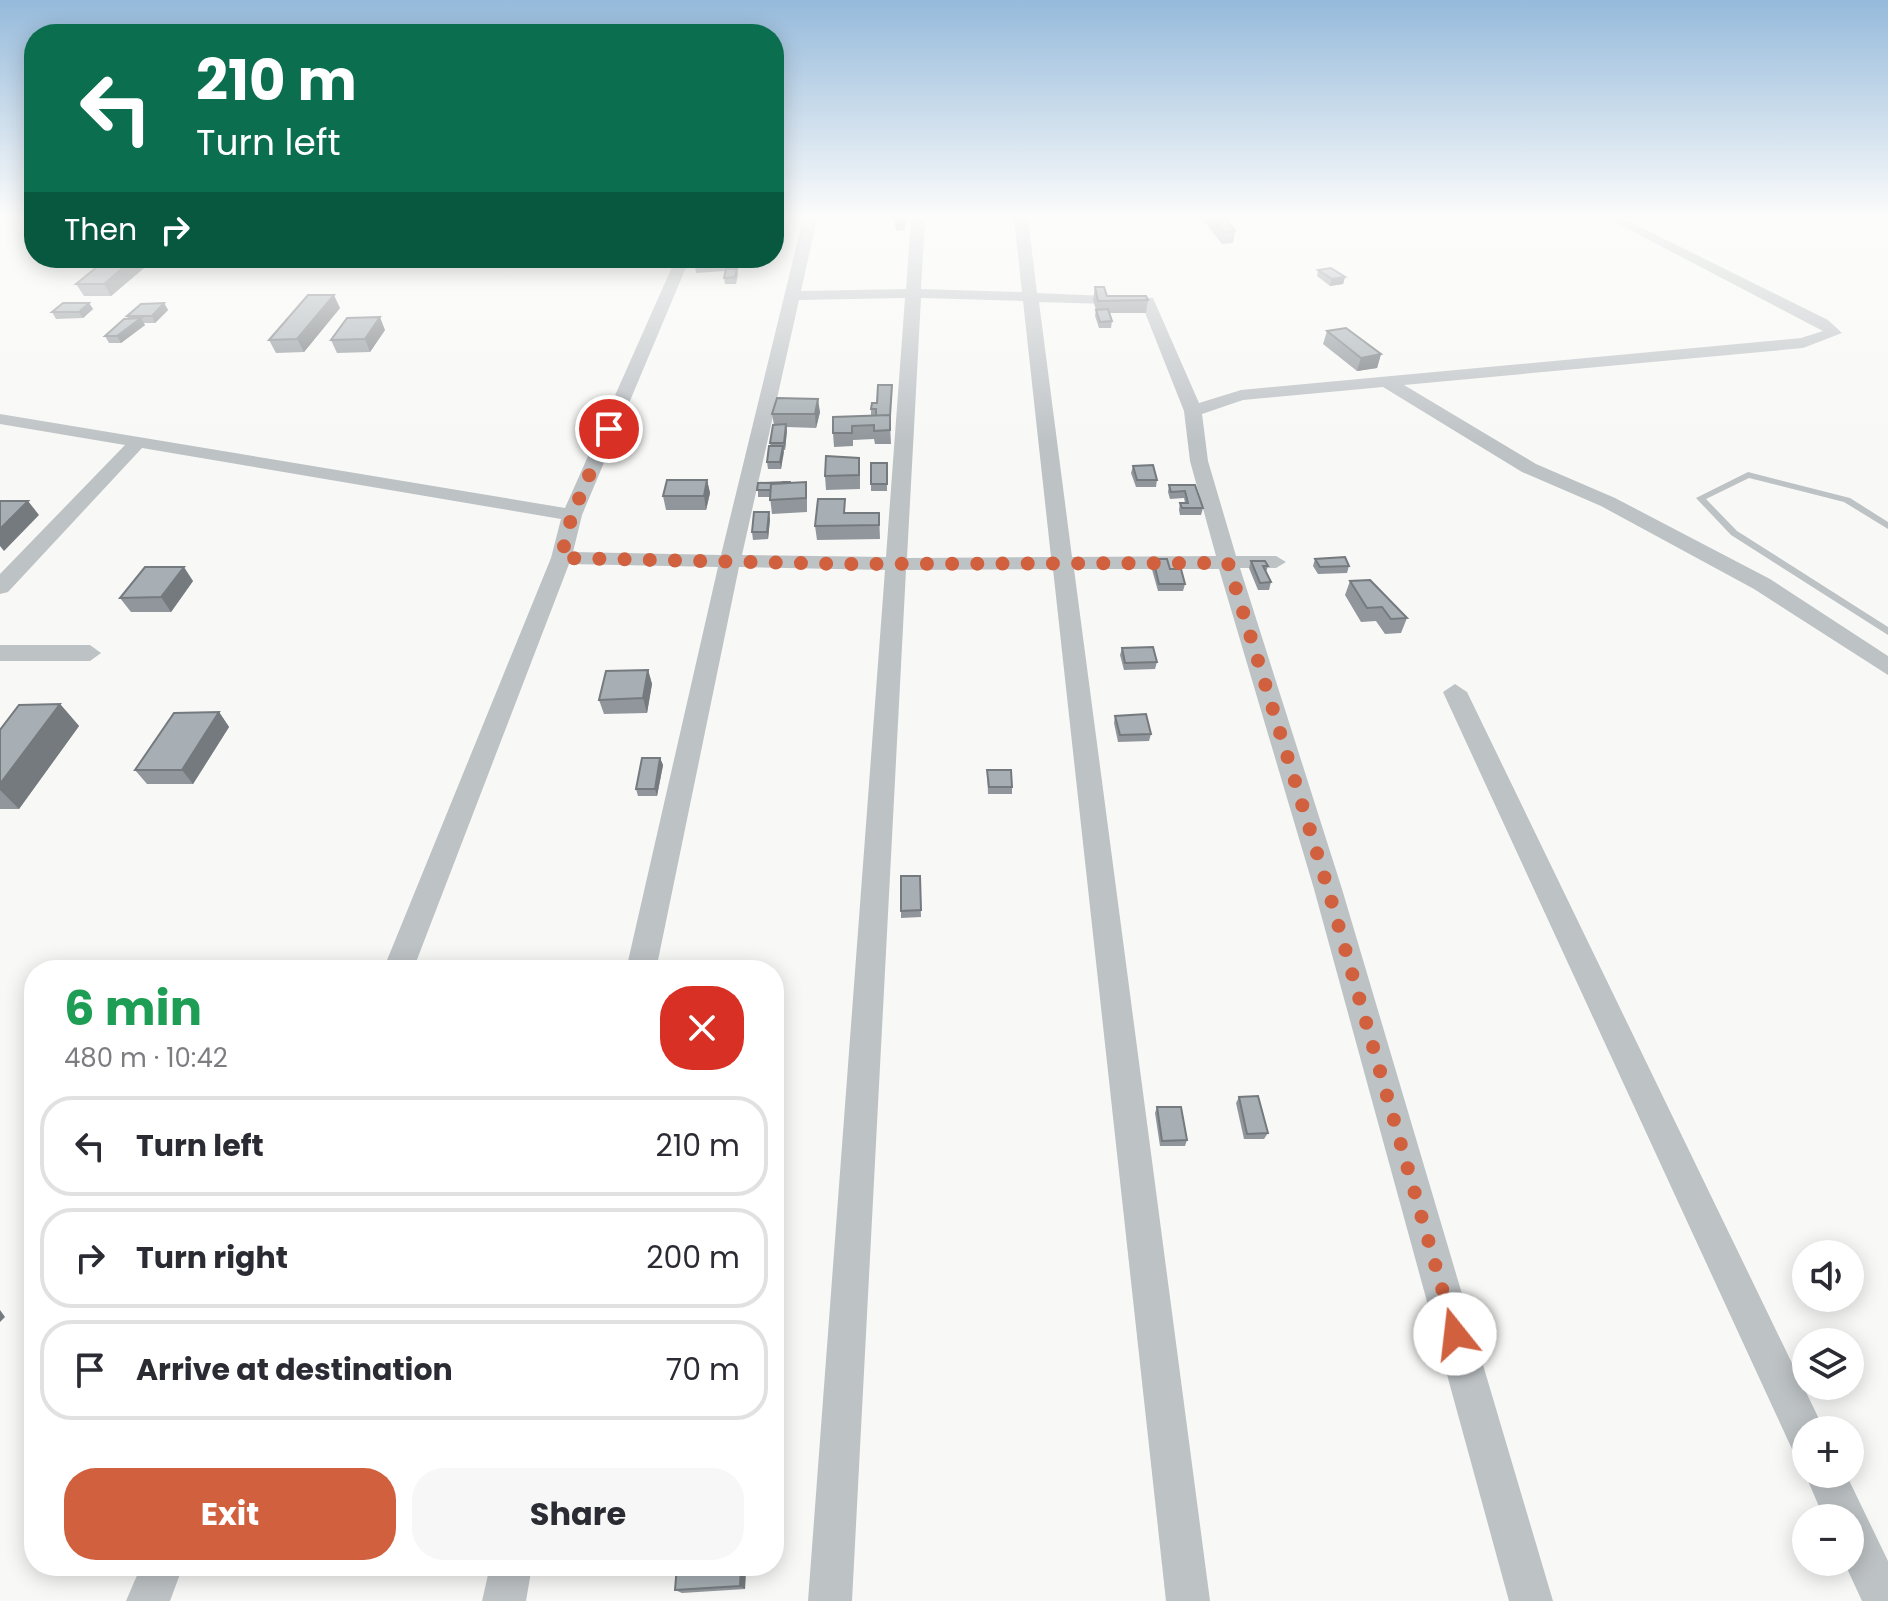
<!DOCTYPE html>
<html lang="en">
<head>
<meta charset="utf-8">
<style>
  body { margin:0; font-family:Poppins,sans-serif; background:#f7f7f7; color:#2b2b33; height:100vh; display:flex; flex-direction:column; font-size:30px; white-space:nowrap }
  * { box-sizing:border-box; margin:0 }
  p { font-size:26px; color:#7c7c81 }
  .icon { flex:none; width:44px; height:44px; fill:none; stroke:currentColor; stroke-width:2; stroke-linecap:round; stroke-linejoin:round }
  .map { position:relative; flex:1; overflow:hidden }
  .drawer { position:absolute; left:24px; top:960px; width:760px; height:616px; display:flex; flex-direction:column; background:#fff; border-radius:32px; box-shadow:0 4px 20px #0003 }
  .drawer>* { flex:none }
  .hud { position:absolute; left:24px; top:24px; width:760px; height:244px; border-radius:32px; box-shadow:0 4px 20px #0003; background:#0b6e4f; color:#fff; overflow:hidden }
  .controls { position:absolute; left:1792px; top:1240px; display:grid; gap:16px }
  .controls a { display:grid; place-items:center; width:72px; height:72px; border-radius:50%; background:#fff; box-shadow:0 4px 20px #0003; font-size:40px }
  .pin { position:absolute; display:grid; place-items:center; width:68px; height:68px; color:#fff; margin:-34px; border:4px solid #fff; border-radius:50%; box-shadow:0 2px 8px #0007 }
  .me { position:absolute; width:88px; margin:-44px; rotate:344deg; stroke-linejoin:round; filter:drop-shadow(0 0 6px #0008) }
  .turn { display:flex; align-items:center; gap:28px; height:168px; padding:0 40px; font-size:36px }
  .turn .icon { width:104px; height:104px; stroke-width:2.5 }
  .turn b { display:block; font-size:56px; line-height:68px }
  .then { display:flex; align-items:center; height:76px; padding:0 40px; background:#0003; gap:16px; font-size:30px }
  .round { display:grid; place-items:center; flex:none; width:84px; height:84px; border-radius:32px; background:#f7f7f7 }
  .headline { display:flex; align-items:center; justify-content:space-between; height:136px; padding:0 40px }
  h1 { font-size:48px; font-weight:700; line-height:60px; color:#1e9e55 }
  .button { display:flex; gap:16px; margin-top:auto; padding:16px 40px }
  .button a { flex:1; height:92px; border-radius:32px; background:#d0603e; color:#fff; font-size:32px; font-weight:700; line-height:92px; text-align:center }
  .button a+a { background:#f7f7f7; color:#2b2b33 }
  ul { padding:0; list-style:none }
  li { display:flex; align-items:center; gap:24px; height:100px; margin:0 16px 12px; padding:0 24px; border:4px solid #e1e1e2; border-radius:32px }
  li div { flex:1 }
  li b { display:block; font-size:30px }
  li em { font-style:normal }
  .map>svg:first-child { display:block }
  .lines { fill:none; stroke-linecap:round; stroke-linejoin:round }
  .lane { fill:#bdc2c5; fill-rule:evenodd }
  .street { fill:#bdc2c5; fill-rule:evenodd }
  .wall { fill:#90969b }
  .shaded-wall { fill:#757a7e }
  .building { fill:#a7afb4; stroke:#757a7e; stroke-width:2 }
  .route { stroke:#d0603e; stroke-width:14; stroke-dasharray:0 25.2 }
</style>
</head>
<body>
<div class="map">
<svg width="1888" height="1601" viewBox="0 0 1888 1601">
  <rect width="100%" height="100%" fill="#f8f8f6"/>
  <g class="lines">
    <path class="lane" d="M1748 472 1850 498 1888 522V529L1844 502 1749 478 1706 499 1737 531 1888 627V635L1731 535 1696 498Z"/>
    <g class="street">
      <path d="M803 219H817L801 291 906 289 911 219H925L921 289 1022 292 1014 219H1028L1037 293 1153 298 1199 403 1241 390 1801 338 1823 331 1609 219H1624L1828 320 1842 333 1803 348 1404 385 1536 464 1615 498 1770 579 1888 656V675L1754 589 1601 506 1522 472 1383 387 1243 400 1202 414 1208 461 1236 556H1276L1286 562 1276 568H1240L1342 889 1553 1601H1509L1314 889 1219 569H1074L1210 1601H1166L1053 569 906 570 852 1601H808L885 570 739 567 656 970H626L718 567 569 564 413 970H383L551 558 561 519 142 448 8 592 0 594V574L125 445 0 424V414L565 508 676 258H690L582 515 573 552 721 555ZM905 298 886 557 742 555 799 300ZM921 298 1023 301 1051 557 907 558ZM1039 302 1142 305 1184 411 1190 461 1216 556 1072 557Z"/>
      <path d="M0 645H90L101 653 90 661H0Z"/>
      <path d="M1455 684 1467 692 1820 1421 1824 1430H1806V1455L1792 1449 1443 692Z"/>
      <path d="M1806 1471V1474H1846L1888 1561V1601H1862L1844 1562H1850V1518H1824L1805 1474Z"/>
      <path d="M141 1566H183L170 1601H126Z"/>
      <path d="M490 1566H532L526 1601H482Z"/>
    </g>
  </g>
  <g class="wall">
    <path d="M896 219H905V230L896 231Z"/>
    <path d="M1202 219H1226L1235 231 1233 243 1222 244Z"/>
    <path d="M732 258 734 269H737L738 275 736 284H725L724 278 725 271 696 273 694 260Z"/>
    <path d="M144 268 111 296H84L76 284Z"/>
    <path d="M1318 270 1345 277 1343 284 1330 286 1317 276Z"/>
    <path d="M1095 287 1107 296 1148 300 1146 313H1109L1112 321 1111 328H1099L1095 316 1096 310 1093 300Z"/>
    <path d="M89 303 93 309 83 318 56 319 52 312Z"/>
    <path d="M164 303 168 310 155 323H143L145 325 121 343H109L105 336 128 319 127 316Z"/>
    <path d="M340 308 304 352 276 353 269 340Z"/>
    <path d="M385 330 370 352 337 353 331 340Z"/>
    <path d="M1327 331 1381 354 1377 368 1357 371 1323 344Z"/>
    <path d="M892 385 890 423 891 444H875L874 439 853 440V446L834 447 833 433 871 416V409Z"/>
    <path d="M820 412 816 428 787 427 785 450H783L781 469H768L767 462 774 425 772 414Z"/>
    <path d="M887 463V491H871V484Z"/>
    <path d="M1133 466 1157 480 1156 487H1136L1131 473Z"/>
    <path d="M860 472V489L826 490 825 476Z"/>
    <path d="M707 480 710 493 706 510H666L663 496Z"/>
    <path d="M758 483 807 496V512L772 514 770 497H758Z"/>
    <path d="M1169 485H1195L1203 508 1201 515H1180L1179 510 1180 503H1185L1184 498 1170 499 1168 492Z"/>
    <path d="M846 513H879L880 539 817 540 815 526Z"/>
    <path d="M770 519 768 539 753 540 752 532Z"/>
    <path d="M1153 559 1170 569 1185 584 1183 591H1158L1151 566Z"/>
    <path d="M1315 559 1349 566 1347 573 1318 574 1313 566Z"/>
    <path d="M1251 561 1268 566 1266 572 1271 582 1269 590H1258L1249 568Z"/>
    <path d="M193 581 171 612H131L120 598Z"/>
    <path d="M1350 581 1407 618 1401 633 1385 634 1376 621 1361 622 1345 595Z"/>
    <path d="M1122 648 1157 662 1155 669 1124 670 1120 655Z"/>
    <path d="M648 670 652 684 647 713 604 714 599 700Z"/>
    <path d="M60 704 79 726 19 809H0V730Z"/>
    <path d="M219 712 229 727 193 784H147L135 770Z"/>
    <path d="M1115 716 1151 734 1149 741 1118 742 1114 723Z"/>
    <path d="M660 758 663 765 657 796H638L636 789Z"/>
    <path d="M987 770 1012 787V794H988Z"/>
    <path d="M901 876H920L921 917 901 918Z"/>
    <path d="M1239 1097 1268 1133 1264 1139H1244L1236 1103Z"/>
    <path d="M1157 1107 1187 1140 1185 1146H1160L1155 1113Z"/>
    <path d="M677 1566H746L745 1589 682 1593 675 1590Z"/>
  </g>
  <g class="shaded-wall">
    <path d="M134 258H138L144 268 111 296 104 284Z"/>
    <path d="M732 258H736L734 270Z"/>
    <path d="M1345 277 1343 284 1330 286 1332 279Z"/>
    <path d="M334 295 340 308 304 352 297 339Z"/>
    <path d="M89 303 93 309 83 318 79 312Z"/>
    <path d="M164 303 168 310 155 323 152 316Z"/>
    <path d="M380 317 385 330 370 352 365 339Z"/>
    <path d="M141 318 145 325 121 343 117 336Z"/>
    <path d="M1381 354 1377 368 1357 371 1361 358Z"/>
    <path d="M818 399 820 412 816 428 815 414Z"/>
    <path d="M786 424 787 431 785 450 784 443Z"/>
    <path d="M783 446 784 452 781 469 780 462Z"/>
    <path d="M707 480 710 493 706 510 704 496Z"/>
    <path d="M28 501 39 515 4 551 0 546V529Z"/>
    <path d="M769 512 770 519 768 539 767 532Z"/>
    <path d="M184 567 193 581 171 612 161 597Z"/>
    <path d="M648 670 652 684 647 713 643 698Z"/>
    <path d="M60 704 79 726 19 809 0 790V784Z"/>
    <path d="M219 712 229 727 193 784 182 770Z"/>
    <path d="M660 758 663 765 657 796 655 789Z"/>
    <path d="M0 1310 5 1317 0 1322Z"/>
    <path d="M741 1566H746L745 1589 740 1586Z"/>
  </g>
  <g class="building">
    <path d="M896 219H905L904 224 896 225Z"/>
    <path d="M1214 219H1226L1235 231 1224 232Z"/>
    <path d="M108 258H134L104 284H76Z"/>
    <path d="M695 258H730L694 260Z"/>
    <path d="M1331 268 1345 277 1332 279 1318 270Z"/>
    <path d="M726 269H737L735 277 724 278Z"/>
    <path d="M1095 287H1104L1107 296H1146L1148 300 1098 301Z"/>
    <path d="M308 295H334L297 339 269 340Z"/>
    <path d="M63 303H89L79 312H52Z"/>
    <path d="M164 303 152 316H127L141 304Z"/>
    <path d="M1108 309 1112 321 1100 322 1096 310Z"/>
    <path d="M380 317 365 339 331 340 347 318Z"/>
    <path d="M141 318 117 336H105L124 319Z"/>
    <path d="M1346 328 1381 354 1361 358 1327 331Z"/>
    <path d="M878 385H892L890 416H876V409H871L872 403H877Z"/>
    <path d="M777 398 818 399 815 414H772Z"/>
    <path d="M890 415V430L874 431V425L852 426V433H833V417Z"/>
    <path d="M786 424 784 443H770L773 425Z"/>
    <path d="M769 446H783L780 462H767Z"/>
    <path d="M826 456 859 458V475L825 476Z"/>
    <rect x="871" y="463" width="16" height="21"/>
    <path d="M1153 465 1157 480H1137L1133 466Z"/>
    <path d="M667 480H707L704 496H663Z"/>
    <path d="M791 482 771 484V490H757L758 483Z"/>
    <path d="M806 482V498L770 500 771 484Z"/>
    <path d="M1169 485H1195L1203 508H1182L1180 503H1188L1185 491 1171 492Z"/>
    <path d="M818 499H845L844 513H879V525L815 526Z"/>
    <path d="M0 501H28L0 529Z"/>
    <path d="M754 512H769L767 532H752Z"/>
    <path d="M1345 557 1349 566 1320 567 1315 559Z"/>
    <path d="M1153 559H1167L1170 569H1181L1185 584H1159Z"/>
    <path d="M1251 561H1265L1268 566H1263L1271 582 1260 583Z"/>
    <path d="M145 567H184L161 597 120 598Z"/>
    <path d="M1370 580 1407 618 1391 619 1382 607 1367 608 1350 581Z"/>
    <path d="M1153 647 1157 662 1125 663 1122 648Z"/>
    <path d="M648 670 643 698 599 700 606 671Z"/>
    <path d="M60 704 0 784V730L19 705Z"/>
    <path d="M219 712 182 770H135L174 713Z"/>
    <path d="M1146 714 1151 734 1120 735 1115 716Z"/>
    <path d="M642 758H660L655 789H636Z"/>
    <path d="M987 770H1011L1012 787H989Z"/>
    <path d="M901 876H920L921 910 901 911Z"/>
    <path d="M1258 1096 1268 1133 1247 1134 1239 1097Z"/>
    <path d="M1157 1107H1181L1187 1140 1162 1141Z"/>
    <path d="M677 1566H741L740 1586 675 1590Z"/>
  </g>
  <linearGradient id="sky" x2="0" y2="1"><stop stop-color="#95badb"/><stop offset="0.49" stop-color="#fcfcfb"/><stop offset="1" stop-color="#fcfcfb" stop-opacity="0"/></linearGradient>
  <rect width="1888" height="443" fill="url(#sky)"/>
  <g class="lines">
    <path class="route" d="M609 429 572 515 561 558 842 564 1228 563 1328 889 1455 1334"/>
  </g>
</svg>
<div class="controls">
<a><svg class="icon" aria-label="sound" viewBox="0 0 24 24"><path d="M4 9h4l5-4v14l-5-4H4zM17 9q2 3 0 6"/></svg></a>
<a><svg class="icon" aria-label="layers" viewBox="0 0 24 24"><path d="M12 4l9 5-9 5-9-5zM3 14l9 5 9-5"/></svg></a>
<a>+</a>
<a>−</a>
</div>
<div class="pin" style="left:609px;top:429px;background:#d93025"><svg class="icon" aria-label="arrive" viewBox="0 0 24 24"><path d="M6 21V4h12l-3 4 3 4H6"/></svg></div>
<svg class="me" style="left:1455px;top:1334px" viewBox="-20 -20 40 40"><circle r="19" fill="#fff"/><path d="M0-13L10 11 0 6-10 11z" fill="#d0603e"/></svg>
<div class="hud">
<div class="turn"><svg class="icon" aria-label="left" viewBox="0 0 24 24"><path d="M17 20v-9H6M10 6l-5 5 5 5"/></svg><div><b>210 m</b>Turn left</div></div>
<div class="then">Then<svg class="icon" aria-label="right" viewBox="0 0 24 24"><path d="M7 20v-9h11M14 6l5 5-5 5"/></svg></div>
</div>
<section class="drawer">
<div class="headline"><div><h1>6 min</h1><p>480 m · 10:42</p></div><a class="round" style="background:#d93025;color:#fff"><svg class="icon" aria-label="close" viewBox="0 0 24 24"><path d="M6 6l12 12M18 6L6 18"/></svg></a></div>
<ul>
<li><svg class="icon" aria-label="left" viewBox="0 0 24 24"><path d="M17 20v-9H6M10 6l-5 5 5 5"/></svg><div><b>Turn left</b></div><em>210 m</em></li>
<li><svg class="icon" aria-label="right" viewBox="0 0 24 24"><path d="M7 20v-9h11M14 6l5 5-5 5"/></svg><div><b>Turn right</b></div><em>200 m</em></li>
<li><svg class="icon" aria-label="arrive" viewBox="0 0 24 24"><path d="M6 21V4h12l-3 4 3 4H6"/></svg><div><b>Arrive at destination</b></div><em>70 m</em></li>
</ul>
<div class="button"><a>Exit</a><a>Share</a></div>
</section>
</div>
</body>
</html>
